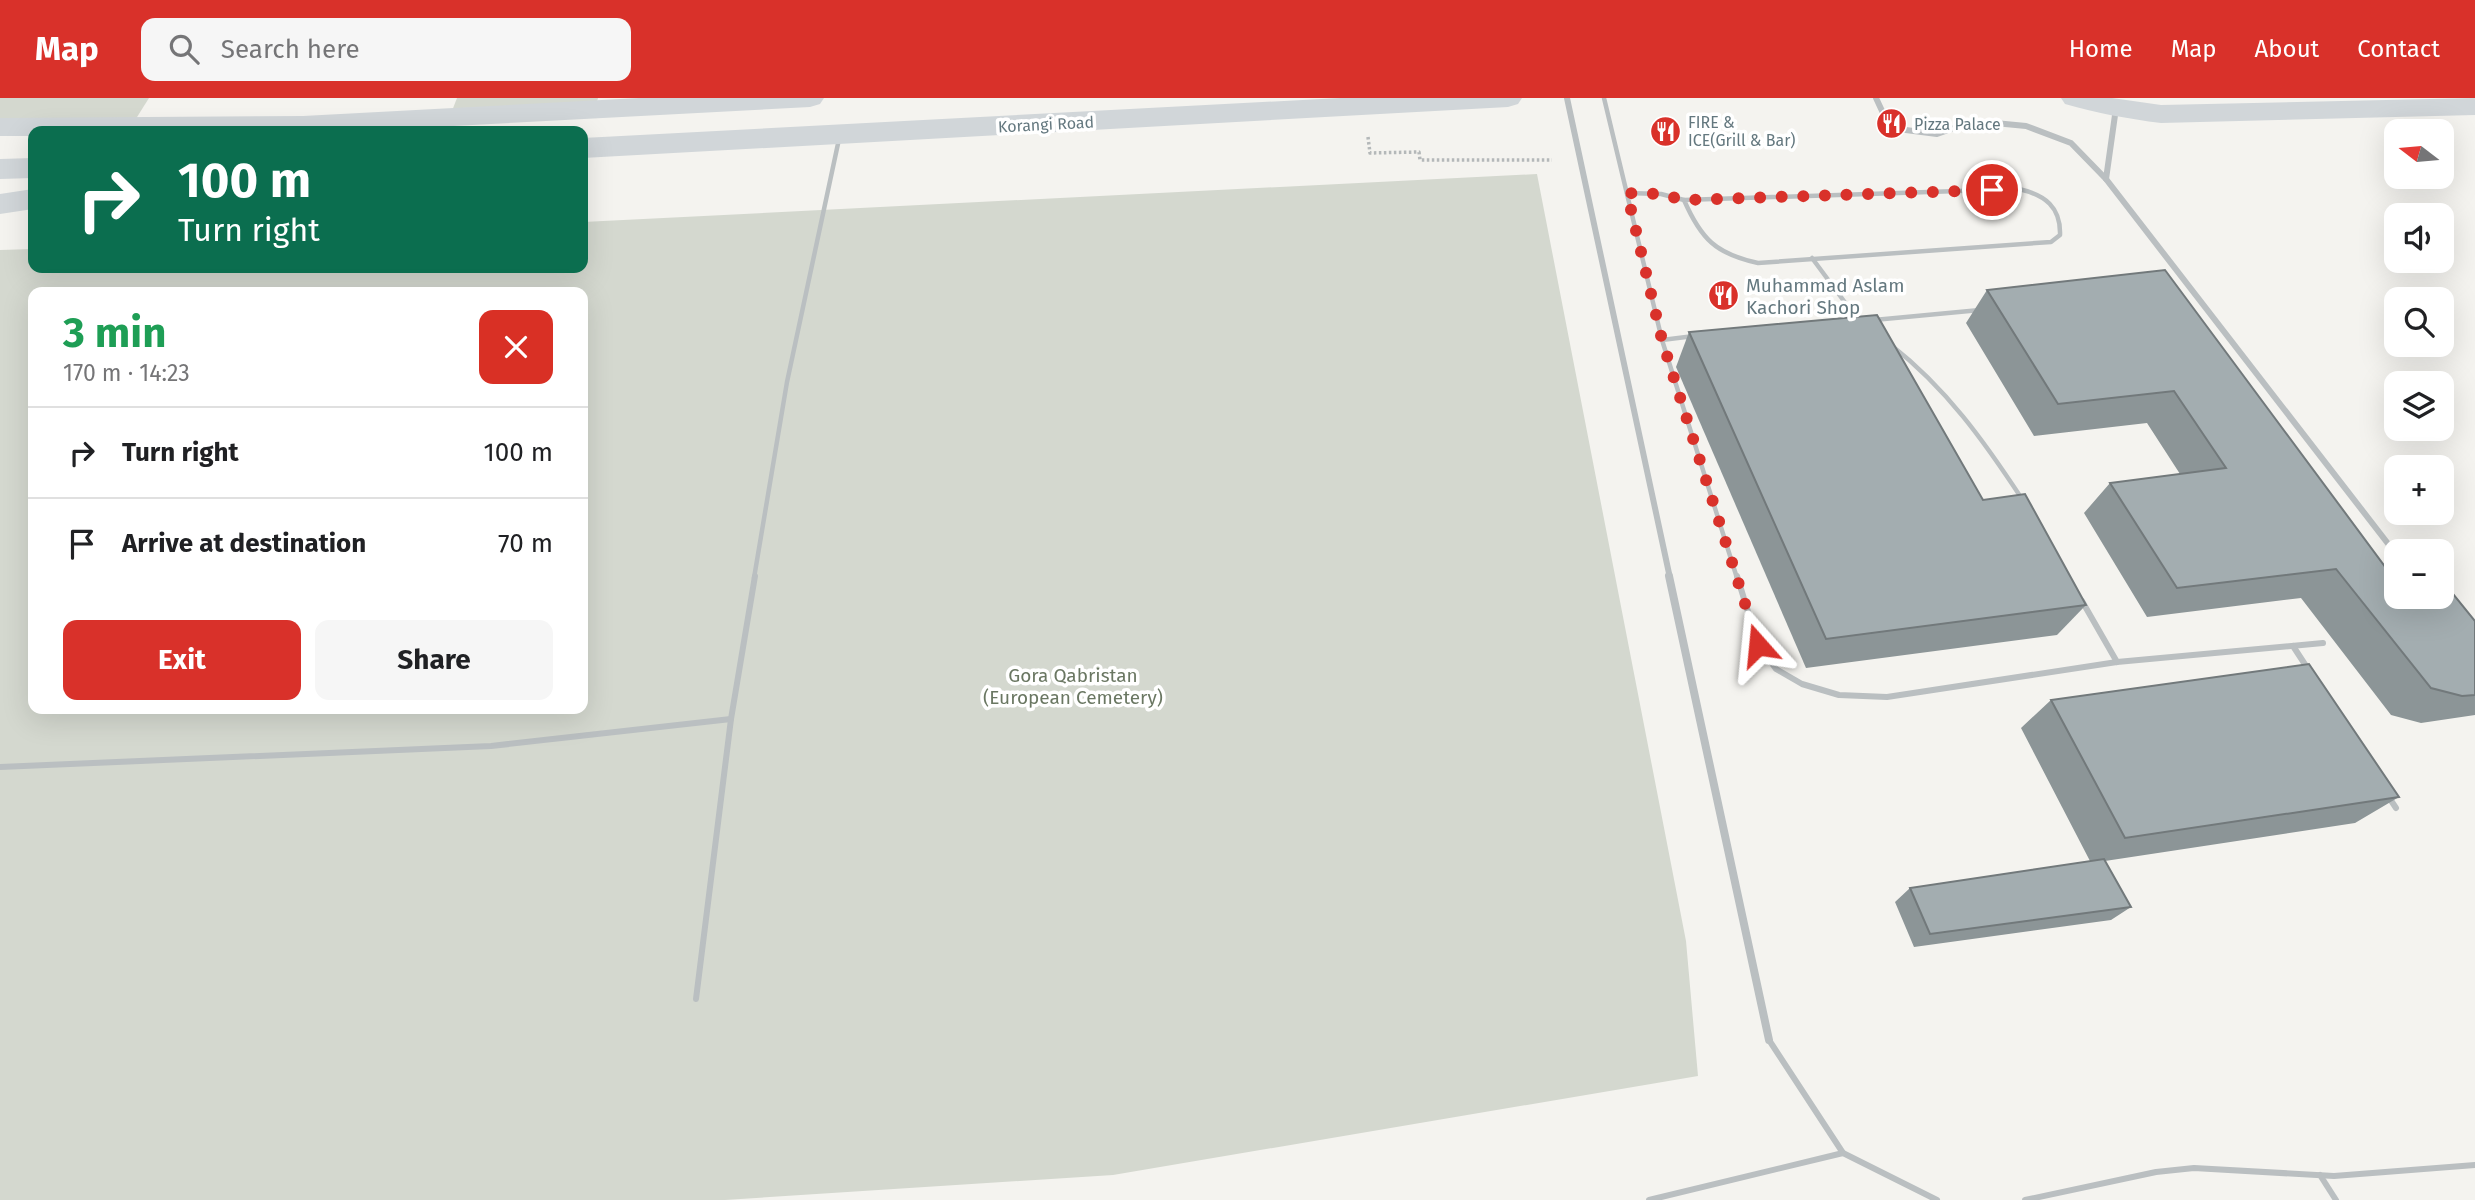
<!DOCTYPE html>
<html lang="en">
<head>
<meta charset="utf-8">
<style>
  body { margin:0; font-family:"Fira Sans",sans-serif; background:#f6f6f6; color:#202124; height:100vh; display:flex; flex-direction:column; font-size:26px; white-space:nowrap }
  * { box-sizing:border-box; margin:0 }
  p { font-size:23px; color:#757577 }
  .icon { flex:none; width:38px; height:38px; fill:none; stroke:currentColor; stroke-width:2; stroke-linecap:round; stroke-linejoin:round }
  .map { position:relative; flex:1; overflow:hidden }
  .side { position:absolute; left:28px; top:189px; width:560px; height:427px; display:flex; flex-direction:column; background:#fff; border-radius:14px; box-shadow:0 7px 28px #0002 }
  .side>* { flex:none }
  .banner { position:absolute; left:28px; top:28px; width:560px; height:147px; border-radius:14px; box-shadow:0 7px 28px #0002; background:#0b6e4f; color:#fff; overflow:hidden }
  .needle { width:46px; rotate:286deg }
  .controls { position:absolute; left:2384px; top:21px; display:grid; gap:14px }
  .controls a { display:grid; place-items:center; width:70px; height:70px; border-radius:14px; background:#fff; box-shadow:0 7px 28px #0002; font-size:35px }
  .pin { position:absolute; display:grid; place-items:center; width:60px; height:60px; color:#fff; margin:-30px; border:4px solid #fff; border-radius:50%; box-shadow:0 2px 7px #0007 }
  .me { position:absolute; width:77px; margin:-38px; rotate:342deg; stroke-linejoin:round; filter:drop-shadow(0 0 5px #0008) }
  .turn { display:flex; align-items:center; gap:24px; height:147px; padding:0 35px; font-size:32px }
  .turn .icon { width:91px; height:91px; stroke-width:2.5 }
  .turn b { display:block; font-size:49px; line-height:60px }
  .round { display:grid; place-items:center; flex:none; width:74px; height:74px; border-radius:14px; background:#f6f6f6 }
  .overview { display:flex; align-items:center; justify-content:space-between; height:119px; padding:0 35px }
  h1 { font-size:42px; font-weight:700; line-height:52px; color:#1e9e55 }
  .primary-button { display:flex; gap:14px; margin-top:auto; padding:14px 35px }
  .primary-button a { flex:1; height:80px; border-radius:14px; background:#d9312a; color:#fff; font-size:28px; font-weight:700; line-height:80px; text-align:center }
  .primary-button a+a { background:#f6f6f6; color:#202124 }
  ul { padding:0; list-style:none }
  li { display:flex; align-items:center; gap:21px; height:91px; padding:0 35px; border-top:2px solid #e0e0e0 }
  li div { flex:1 }
  li b { display:block; font-size:26px }
  li em { font-style:normal }
  header { display:flex; align-items:center; gap:42px; box-sizing:border-box; height:98px; padding:0 35px; background:#d9312a; color:#fff }
  header strong { font-size:33px }
  nav { display:flex; gap:38px; margin-inline-start:auto; font-size:24px }
  .search { width:490px; height:63px; background:#f6f6f6; display:flex; align-items:center; gap:18px; box-sizing:border-box; padding:0 24px; border-radius:14px; color:#757577; font-size:26px }
  .map>svg:first-child { display:block }
  .green { fill:#d4d8cf; fill-rule:evenodd }
  .lines { fill:none; stroke-linecap:round; stroke-linejoin:round }
  .path { stroke:#b4b8b9; stroke-width:3.5; stroke-dasharray:2.5 2.5; stroke-linecap:butt }
  .lane-far1 { stroke:#babfc1; stroke-width:4.5 }
  .lane { stroke:#babfc1; stroke-width:6 }
  .street-far1 { stroke:#babfc1; stroke-width:6 }
  .street { stroke:#babfc1; stroke-width:8 }
  .secondary { fill:#d1d6d9; fill-rule:evenodd }
  .primary { fill:#d1d6d9; fill-rule:evenodd }
  .wall { fill:#8c9597 }
  .building { fill:#a3adb0; stroke:#72797b; stroke-width:2 }
  .route { stroke:#d9312a; stroke-width:12; stroke-dasharray:0 21.6 }
  .labels { text-anchor:middle; stroke-width:7; stroke-linejoin:round; paint-order:stroke }
  .far-poi-label { font-size:16px; fill:#64787f; stroke:#fff; text-anchor:start }
  .far-street-label { font-size:16px; fill:#64787f; stroke:#fff }
  .poi-label { font-size:19px; fill:#64787f; stroke:#fff; text-anchor:start }
  .park-label { font-size:19px; fill:#6a7762; stroke:#fff }
</style>
</head>
<body>
<header>
<strong>Map</strong>
<div class="search"><svg class="icon" aria-label="search" viewBox="0 0 24 24"><circle cx="10" cy="10" r="6"/><path d="M15 15l6 6"/></svg>Search here</div>
<nav><a>Home</a><a>Map</a><a>About</a><a>Contact</a></nav>
</header>
<div class="map">
<svg width="2475" height="1102" viewBox="0 0 2475 1102">
  <rect width="100%" height="100%" fill="#f4f3ef"/>
  <g class="green">
    <path d="M0 0H149L132 27 0 26Z"/>
    <path d="M457 0H598L595 11 450 18Z"/>
    <path d="M1537 76 1686 843 1698 978 1113 1077 725 1102H0V152L33 151V170H583V124ZM33 194H583V611H33Z"/>
  </g>
  <g class="lines">
    <path class="path" d="M1368 39 1370 55 1419 54 1420 62H1552"/>
    <g class="lane-far1">
      <path d="M1604 0 1662 242 1737 480"/>
      <path d="M2019 91C2045 97 2061 109 2060 137L2051 144 1758 165C1716 156 1701 141 1684 102Z"/>
      <path d="M1627 95 1661 96 1684 102"/>
      <path d="M1812 160 1858 222"/>
      <path d="M1874 222 1980 212"/>
      <path d="M1662 242 1694 238"/>
      <path d="M1891 247C1946 290 1984 343 2022 401"/>
      <path d="M754 480 787 284 839 41"/>
    </g>
    <g class="lane">
      <path d="M1737 478 1758 546 1776 571 1802 586 1839 597 1887 599 2117 564 2323 545"/>
      <path d="M2082 503 2117 564"/>
      <path d="M2293 548 2308 571"/>
      <path d="M0 669 491 648 731 621"/>
      <path d="M2388 698 2396 710"/>
      <path d="M696 901 731 621 755 478"/>
      <path d="M1769 942 1843 1055 1937 1102"/>
      <path d="M2320 1077 2336 1102"/>
      <path d="M1649 1102 1843 1055"/>
      <path d="M2025 1102 2156 1074 2194 1070 2334 1078 2475 1067"/>
    </g>
    <g class="street-far1">
      <path d="M1567 0 1670 480"/>
      <path d="M1876 0 1890 30 1937 36 1974 23 2026 28 2071 45 2106 81 2396 456"/>
      <path d="M2106 81 2116 10"/>
    </g>
    <path class="street" d="M1669 478 1769 942"/>
    <path class="secondary" d="M2061 0H2112L2161 7 2475 0V17L2161 25C2128 21 2097 15 2065 6Z"/>
    <g class="primary">
      <path d="M639 0H824L820 6 810 9 360 33H33V38H0V20L303 18Z"/>
      <path d="M1340 0H1522L1518 6 1508 9 583 60V40Z"/>
      <path d="M33 60V80L0 81V61Z"/>
      <path d="M33 91V111L0 116V96Z"/>
    </g>
  </g>
  <g class="wall">
    <path d="M2165 172 2392 478 2475 523V617L2421 625 2391 617 2301 500 2147 519 2084 415 2110 385 2180 376 2147 325 2034 338 1966 225 1987 192Z"/>
    <path d="M1689 234 1983 402 2086 507 2057 537 1806 570 1676 269Z"/>
    <path d="M2051 602 2399 699 2355 725 2105 763 2131 809 2111 822 1914 849 1895 804 1910 790 2090 763 2021 630Z"/>
  </g>
  <g class="building">
    <path d="M2165 172 2392 478 2396 477V499H2441V481L2475 523V597L2462 598 2431 590 2336 471 2177 490 2110 385 2226 370 2174 293 2058 306 1987 192Z"/>
    <path d="M1877 217 1983 402 2025 396 2086 507 1826 541 1689 234Z"/>
    <path d="M2309 566 2399 699 2125 740 2051 602Z"/>
    <path d="M2104 761 2131 809 1930 836 1910 790Z"/>
  </g>
  <g class="lines">
    <path class="route" d="M1758 547 1662 242 1627 95 1661 96 1684 102 1992 92"/>
  </g>
  <defs>
    <symbol id="restaurant-disc" viewBox="-11 -11 22 22"><circle r="9.5" fill="#d9312a" stroke="#fff"/><path d="M-5-6h1v4h1v-4h1v4h1v-4h1v5L-1.5 .5V6h-2V.5L-5-1ZM5-6V6H3V1.5H1.5Q1.5-4 5-6Z" fill="#fff"/></symbol>
  </defs>
  <g fill-rule="evenodd">
    <use href="#restaurant-disc" x="1874" y="8" width="35" height="35"/>
    <use href="#restaurant-disc" x="1648" y="16" width="35" height="35"/>
    <use href="#restaurant-disc" x="1706" y="180" width="35" height="35"/>
  </g>
  <g class="labels">
    <g class="far-poi-label">
      <text x="1688" y="30">FIRE &amp;<tspan x="1688" dy="18">ICE(Grill &amp; Bar)</tspan></text>
      <text x="1914" y="32">Pizza Palace</text>
    </g>
    <g class="far-street-label">
      <text transform="translate(1046 26) rotate(-3)" y="6">Korangi Road</text>
    </g>
    <g class="poi-label">
      <text x="1746" y="194">Muhammad Aslam<tspan x="1746" dy="22">Kachori Shop</tspan></text>
    </g>
    <g class="park-label">
      <text x="1073" y="584">Gora Qabristan<tspan x="1073" dy="22">(European Cemetery)</tspan></text>
    </g>
  </g>
</svg>
<div class="controls">
<a><svg class="needle" viewBox="-14 -14 28 28"><path d="M0-13l5 13h-10z" fill="#e53935"/><path d="M0 13l5-13h-10z" fill="#757577"/></svg></a>
<a><svg class="icon" aria-label="sound" viewBox="0 0 24 24"><path d="M4 9h4l5-4v14l-5-4H4zM17 9q2 3 0 6"/></svg></a>
<a><svg class="icon" aria-label="search" viewBox="0 0 24 24"><circle cx="10" cy="10" r="6"/><path d="M15 15l6 6"/></svg></a>
<a><svg class="icon" aria-label="layers" viewBox="0 0 24 24"><path d="M12 4l9 5-9 5-9-5zM3 14l9 5 9-5"/></svg></a>
<a>+</a>
<a>−</a>
</div>
<div class="pin" style="left:1992px;top:92px;background:#d93025"><svg class="icon" aria-label="arrive" viewBox="0 0 24 24"><path d="M6 21V4h12l-3 4 3 4H6"/></svg></div>
<svg class="me" style="left:1758px;top:547px" viewBox="-20 -20 40 40"><path d="M0-17L14 15 0 8-14 15z" fill="#d9312a" stroke="#fff" stroke-width="4"/></svg>
<div class="banner">
<div class="turn"><svg class="icon" aria-label="right" viewBox="0 0 24 24"><path d="M7 20v-9h11M14 6l5 5-5 5"/></svg><div><b>100 m</b>Turn right</div></div>
</div>
<section class="side">
<div class="overview"><div><h1>3 min</h1><p>170 m · 14:23</p></div><a class="round" style="background:#d93025;color:#fff"><svg class="icon" aria-label="close" viewBox="0 0 24 24"><path d="M6 6l12 12M18 6L6 18"/></svg></a></div>
<ul>
<li><svg class="icon" aria-label="right" viewBox="0 0 24 24"><path d="M7 20v-9h11M14 6l5 5-5 5"/></svg><div><b>Turn right</b></div><em>100 m</em></li>
<li><svg class="icon" aria-label="arrive" viewBox="0 0 24 24"><path d="M6 21V4h12l-3 4 3 4H6"/></svg><div><b>Arrive at destination</b></div><em>70 m</em></li>
</ul>
<div class="primary-button"><a>Exit</a><a>Share</a></div>
</section>
</div>
</body>
</html>
